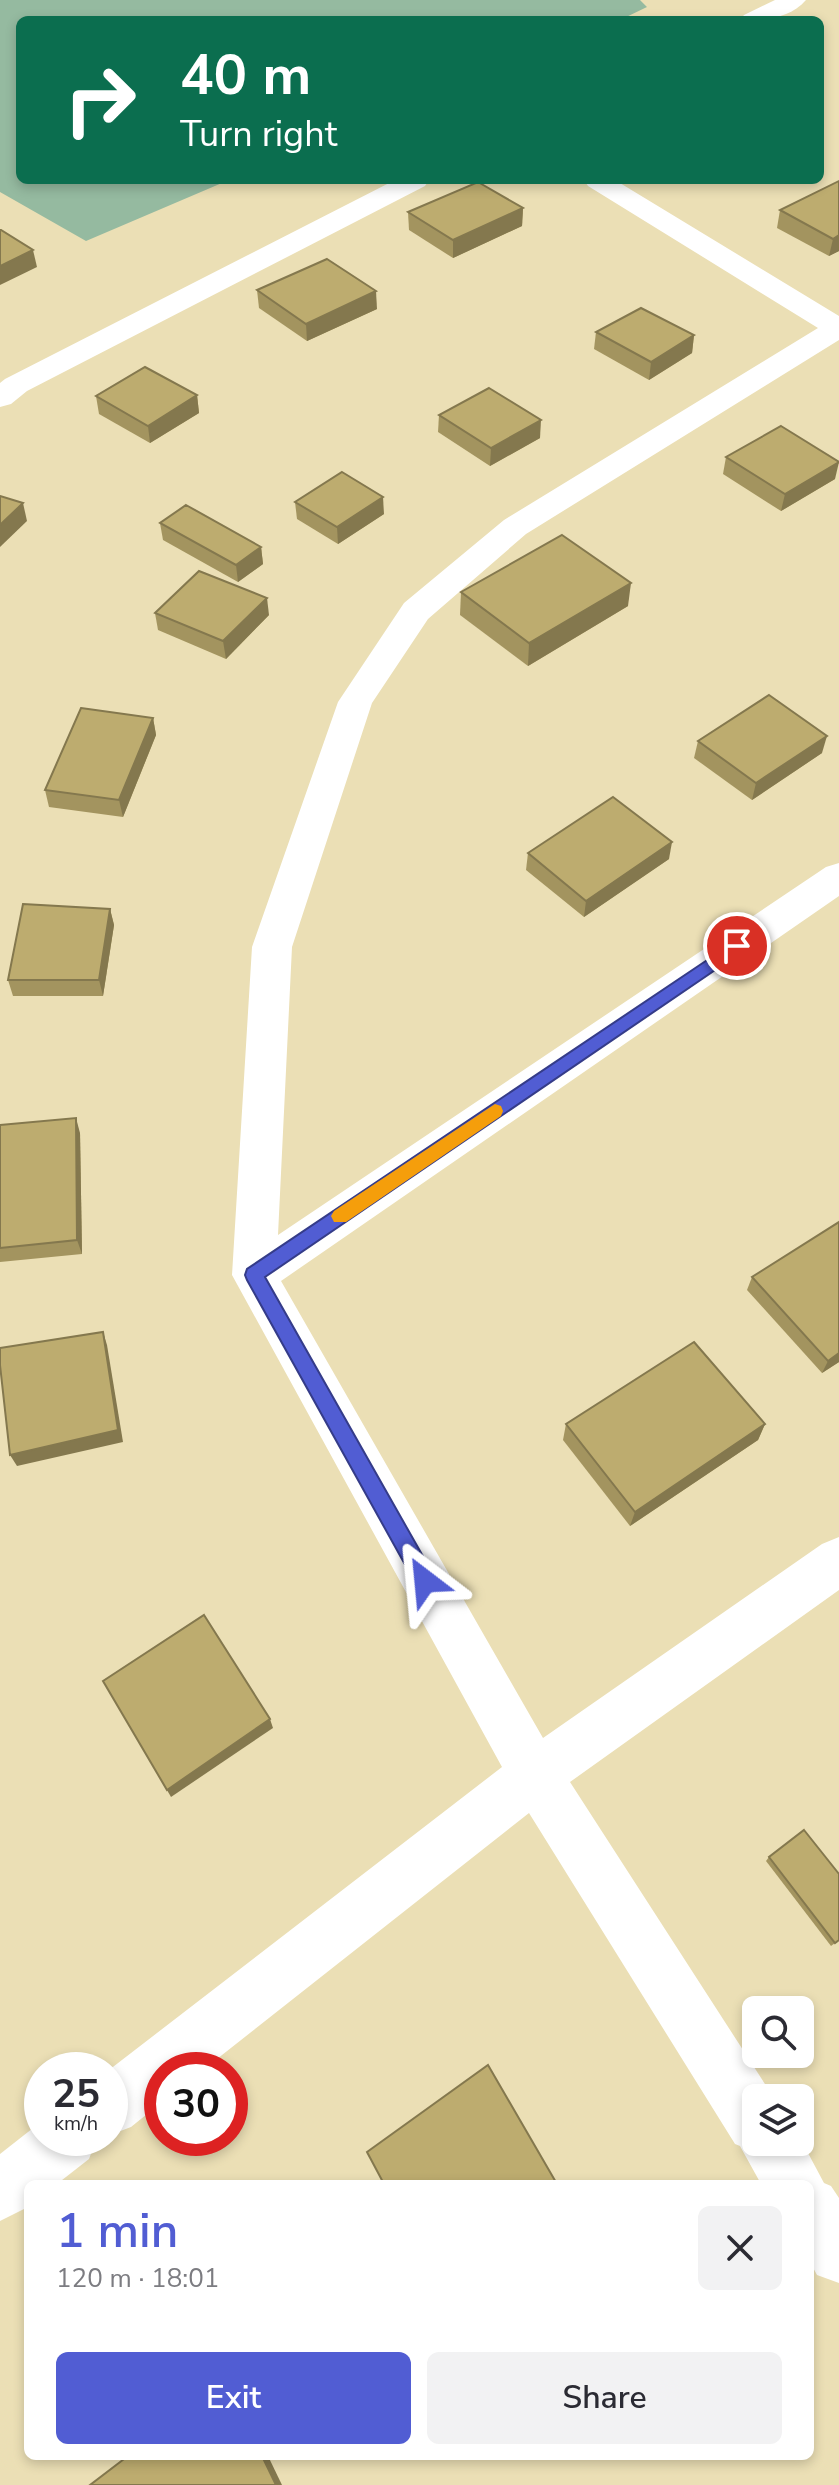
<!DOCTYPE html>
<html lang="en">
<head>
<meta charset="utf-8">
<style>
  body { margin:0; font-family:"Nunito Sans",sans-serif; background:#f2f2f3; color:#2b2b33; height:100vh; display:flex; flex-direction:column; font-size:30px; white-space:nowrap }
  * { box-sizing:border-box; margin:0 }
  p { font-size:26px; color:#7c7c81 }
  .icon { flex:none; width:44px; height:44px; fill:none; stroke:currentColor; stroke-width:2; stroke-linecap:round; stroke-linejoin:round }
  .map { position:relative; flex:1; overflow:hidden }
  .sheet { position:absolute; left:24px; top:2180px; width:790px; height:280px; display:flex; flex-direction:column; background:#fff; border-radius:12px; box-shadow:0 4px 12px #0003 }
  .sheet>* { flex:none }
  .banner { position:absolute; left:16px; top:16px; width:808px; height:168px; border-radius:12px; box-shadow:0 4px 12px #0003; background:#0b6e4f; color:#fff; overflow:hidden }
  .controls { position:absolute; left:742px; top:1996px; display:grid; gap:16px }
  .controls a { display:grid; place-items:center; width:72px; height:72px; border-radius:12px; background:#fff; box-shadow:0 4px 12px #0003; font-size:40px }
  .speed { position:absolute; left:24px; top:2052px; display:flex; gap:16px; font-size:40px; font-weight:700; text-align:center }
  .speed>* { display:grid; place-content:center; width:104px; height:104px; border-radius:50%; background:#fff; box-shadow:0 4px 12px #0003; line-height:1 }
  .speed small { font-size:20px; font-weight:400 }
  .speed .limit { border:12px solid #d22; background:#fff; color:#111 }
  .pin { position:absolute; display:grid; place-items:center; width:68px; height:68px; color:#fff; margin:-34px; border:4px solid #fff; border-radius:50%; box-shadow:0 2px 8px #0007 }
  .me { position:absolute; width:88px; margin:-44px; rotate:331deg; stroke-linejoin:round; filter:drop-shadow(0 0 6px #0008) }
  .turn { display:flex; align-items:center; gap:28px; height:168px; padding:0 32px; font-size:36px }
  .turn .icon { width:104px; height:104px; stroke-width:2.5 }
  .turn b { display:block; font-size:56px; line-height:68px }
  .round { display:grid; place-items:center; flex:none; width:84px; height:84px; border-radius:12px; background:#f2f2f3 }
  .headline { display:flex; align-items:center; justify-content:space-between; height:136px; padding:0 32px }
  h1 { font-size:48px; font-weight:600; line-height:60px; color:#515dd3 }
  .button { display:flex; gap:16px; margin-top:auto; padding:16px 32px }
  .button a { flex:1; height:92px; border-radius:12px; background:#515dd3; color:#fff; font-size:32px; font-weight:600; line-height:92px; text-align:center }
  .button a+a { background:#f2f2f3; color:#2b2b33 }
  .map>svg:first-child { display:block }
  .green { fill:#95baa0 }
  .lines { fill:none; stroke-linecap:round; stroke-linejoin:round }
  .minor { fill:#fff; fill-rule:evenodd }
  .wall { fill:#a3945f }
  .shaded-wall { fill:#84784e }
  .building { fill:#bdac6f; stroke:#84784e; stroke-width:2 }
  .route { fill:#515dd3; stroke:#353c89; stroke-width:2 }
  .slow { fill:#f59e0b }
</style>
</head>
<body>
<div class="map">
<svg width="839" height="2485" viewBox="0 0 839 2485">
  <rect width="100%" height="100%" fill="#ebdfb5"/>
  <path class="green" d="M0 0H640L647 7 620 20H20V180H229L86 241 0 192Z"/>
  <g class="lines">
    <g class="minor">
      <path d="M775 0H806C790 19 763 20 740 20L744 15Z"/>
      <path d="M395 180H429L425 186 27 391 11 404 0 407V383L5 379Z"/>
      <path d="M584 180H615L839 316V340L526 534 428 619 372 703 292 947 278 1235 826 867 839 863V896L281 1281 543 1738 822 1544 839 1537V1590L570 1782 774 2098H756V2142H800V2138L824 2183 831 2186 839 2198V2283L817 2275 810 2262V2184H761L740 2146 735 2144 529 1813 203 2070H162V2102L131 2127 110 2135 109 2070 502 1767 232 1275 252 947 338 702 404 603 504 520 818 328 588 186Z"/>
      <path d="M42 2121V2138H97L89 2159 57 2184H28V2207L0 2221V2154Z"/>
    </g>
  </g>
  <g class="wall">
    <path d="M839 181V251L829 256 777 228 780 210Z"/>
    <path d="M523 208 522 226 453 258 409 230 408 212Z"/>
    <path d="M257 290 377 309 307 341 259 308Z"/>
    <path d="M596 332 694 335 692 353 649 380 594 349Z"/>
    <path d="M197 395 199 413 150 443 99 414 96 396Z"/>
    <path d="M439 415 540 438 490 466 438 432Z"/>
    <path d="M726 457 835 479 781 511 723 474Z"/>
    <path d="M295 502 384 514 338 544 297 519Z"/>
    <path d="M160 523 261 547 263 564 238 582 163 540Z"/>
    <path d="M461 592 628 606 528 666 460 615Z"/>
    <path d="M155 613 269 615 226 659 158 630Z"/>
    <path d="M153 718 156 735 123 817 49 807 45 790Z"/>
    <path d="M698 741 822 753 752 800 694 758Z"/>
    <path d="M528 853 669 859 584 917 526 870Z"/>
    <path d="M110 909 114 925 103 996H13L8 980Z"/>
    <path d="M0 1125 80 1133 82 1254 0 1262Z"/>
    <path d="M839 1222V1362L822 1373 747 1290 752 1277Z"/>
    <path d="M566 1424H765L758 1440 630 1526 563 1440Z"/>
    <path d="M769 1857 839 1940 831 1946 766 1861Z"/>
  </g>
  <g class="shaded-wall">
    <path d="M523 208 522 226 453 258V240Z"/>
    <path d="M839 235V251L829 256 833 239Z"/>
    <path d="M33 250 37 267 0 285V266Z"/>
    <path d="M376 291 377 309 307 341 306 324Z"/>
    <path d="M694 335 692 353 649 380 651 362Z"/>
    <path d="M197 395 199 413 150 443 148 426Z"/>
    <path d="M541 420 540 438 490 466 491 448Z"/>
    <path d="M839 462 835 479 781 511 785 494Z"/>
    <path d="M383 497 384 514 338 544 337 527Z"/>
    <path d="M23 503 27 521 0 547V525Z"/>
    <path d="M261 547 263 564 238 582 236 565Z"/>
    <path d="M631 583 628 606 528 666 529 643Z"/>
    <path d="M267 598 269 615 226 659 223 641Z"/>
    <path d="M153 718 156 735 123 817 119 800Z"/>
    <path d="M827 736 822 753 752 800 756 783Z"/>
    <path d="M672 842 669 859 584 917 586 901Z"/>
    <path d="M110 909 114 925 103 996 99 980Z"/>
    <path d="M76 1118 80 1133 82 1254 77 1240Z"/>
    <path d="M103 1332 107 1345 123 1442 17 1466 10 1455Z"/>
    <path d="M839 1353V1362L822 1373 828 1361Z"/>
    <path d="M765 1424 758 1440 630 1526 635 1512Z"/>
    <path d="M270 1719 273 1728 171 1797 167 1790Z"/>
    <path d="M262 2456H268L282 2485H276Z"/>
  </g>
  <g class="building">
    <path d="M839 181V235L833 239 780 210Z"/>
    <path d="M478 182 523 208 453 240 408 212Z"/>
    <path d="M0 230H1L33 250 0 266Z"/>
    <path d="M327 259 376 291 306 324 257 290Z"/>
    <path d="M641 308 694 335 651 362 596 332Z"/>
    <path d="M145 367 197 395 148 426 96 396Z"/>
    <path d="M489 388 541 420 491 448 439 415Z"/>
    <path d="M781 426 839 462 785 494 726 457Z"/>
    <path d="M342 472 383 497 337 527 295 502Z"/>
    <path d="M0 496 23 503 0 525Z"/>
    <path d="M186 505 261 547 236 565 160 523Z"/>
    <path d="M562 535 631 583 529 643 461 592Z"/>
    <path d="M199 571 267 598 223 641 155 613Z"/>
    <path d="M769 695 827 736 756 783 698 741Z"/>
    <path d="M81 708 153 718 119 800 45 790Z"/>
    <path d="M613 797 672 842 586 901 528 853Z"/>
    <path d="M23 904 110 909 99 980H8Z"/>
    <path d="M76 1118 77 1240 0 1248V1125Z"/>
    <path d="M839 1222V1353L828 1361 752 1277Z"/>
    <path d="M103 1332 118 1430 10 1455 0 1365V1348Z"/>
    <path d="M694 1342 765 1424 635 1512 566 1424Z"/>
    <path d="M204 1615 270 1719 167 1790 103 1681Z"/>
    <path d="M804 1830 839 1874V1940L835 1943 769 1857Z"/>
    <path d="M488 2065 557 2184H384L367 2152Z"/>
    <path d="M128 2456H262L276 2485H90Z"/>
  </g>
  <path class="route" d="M737 940 743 942V951L265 1277 433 1574 436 1581 433 1588 425 1591 418 1588 247 1280 245 1275 247 1269Z"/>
  <path class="slow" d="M495 1104 501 1106 503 1111 501 1116 346 1222H334L331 1216 334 1211Z"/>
</svg>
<div class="controls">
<a><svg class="icon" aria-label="search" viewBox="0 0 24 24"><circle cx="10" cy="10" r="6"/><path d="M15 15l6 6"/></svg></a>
<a><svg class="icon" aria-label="layers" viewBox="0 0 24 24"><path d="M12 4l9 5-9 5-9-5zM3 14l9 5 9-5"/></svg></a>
</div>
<div class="speed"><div>25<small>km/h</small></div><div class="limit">30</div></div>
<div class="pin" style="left:737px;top:946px;background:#d93025"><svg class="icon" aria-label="arrive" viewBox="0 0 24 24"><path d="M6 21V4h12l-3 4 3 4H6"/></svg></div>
<svg class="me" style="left:425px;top:1581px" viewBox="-20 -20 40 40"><path d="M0-17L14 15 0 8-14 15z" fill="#515dd3" stroke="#fff" stroke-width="4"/></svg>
<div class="banner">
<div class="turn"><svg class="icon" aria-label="right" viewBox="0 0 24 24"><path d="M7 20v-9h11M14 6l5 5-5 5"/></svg><div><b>40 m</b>Turn right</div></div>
</div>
<section class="sheet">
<div class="headline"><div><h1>1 min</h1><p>120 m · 18:01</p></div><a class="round"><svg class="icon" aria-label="close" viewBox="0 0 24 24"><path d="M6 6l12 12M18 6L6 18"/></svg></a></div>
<div class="button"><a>Exit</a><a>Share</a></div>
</section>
</div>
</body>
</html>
